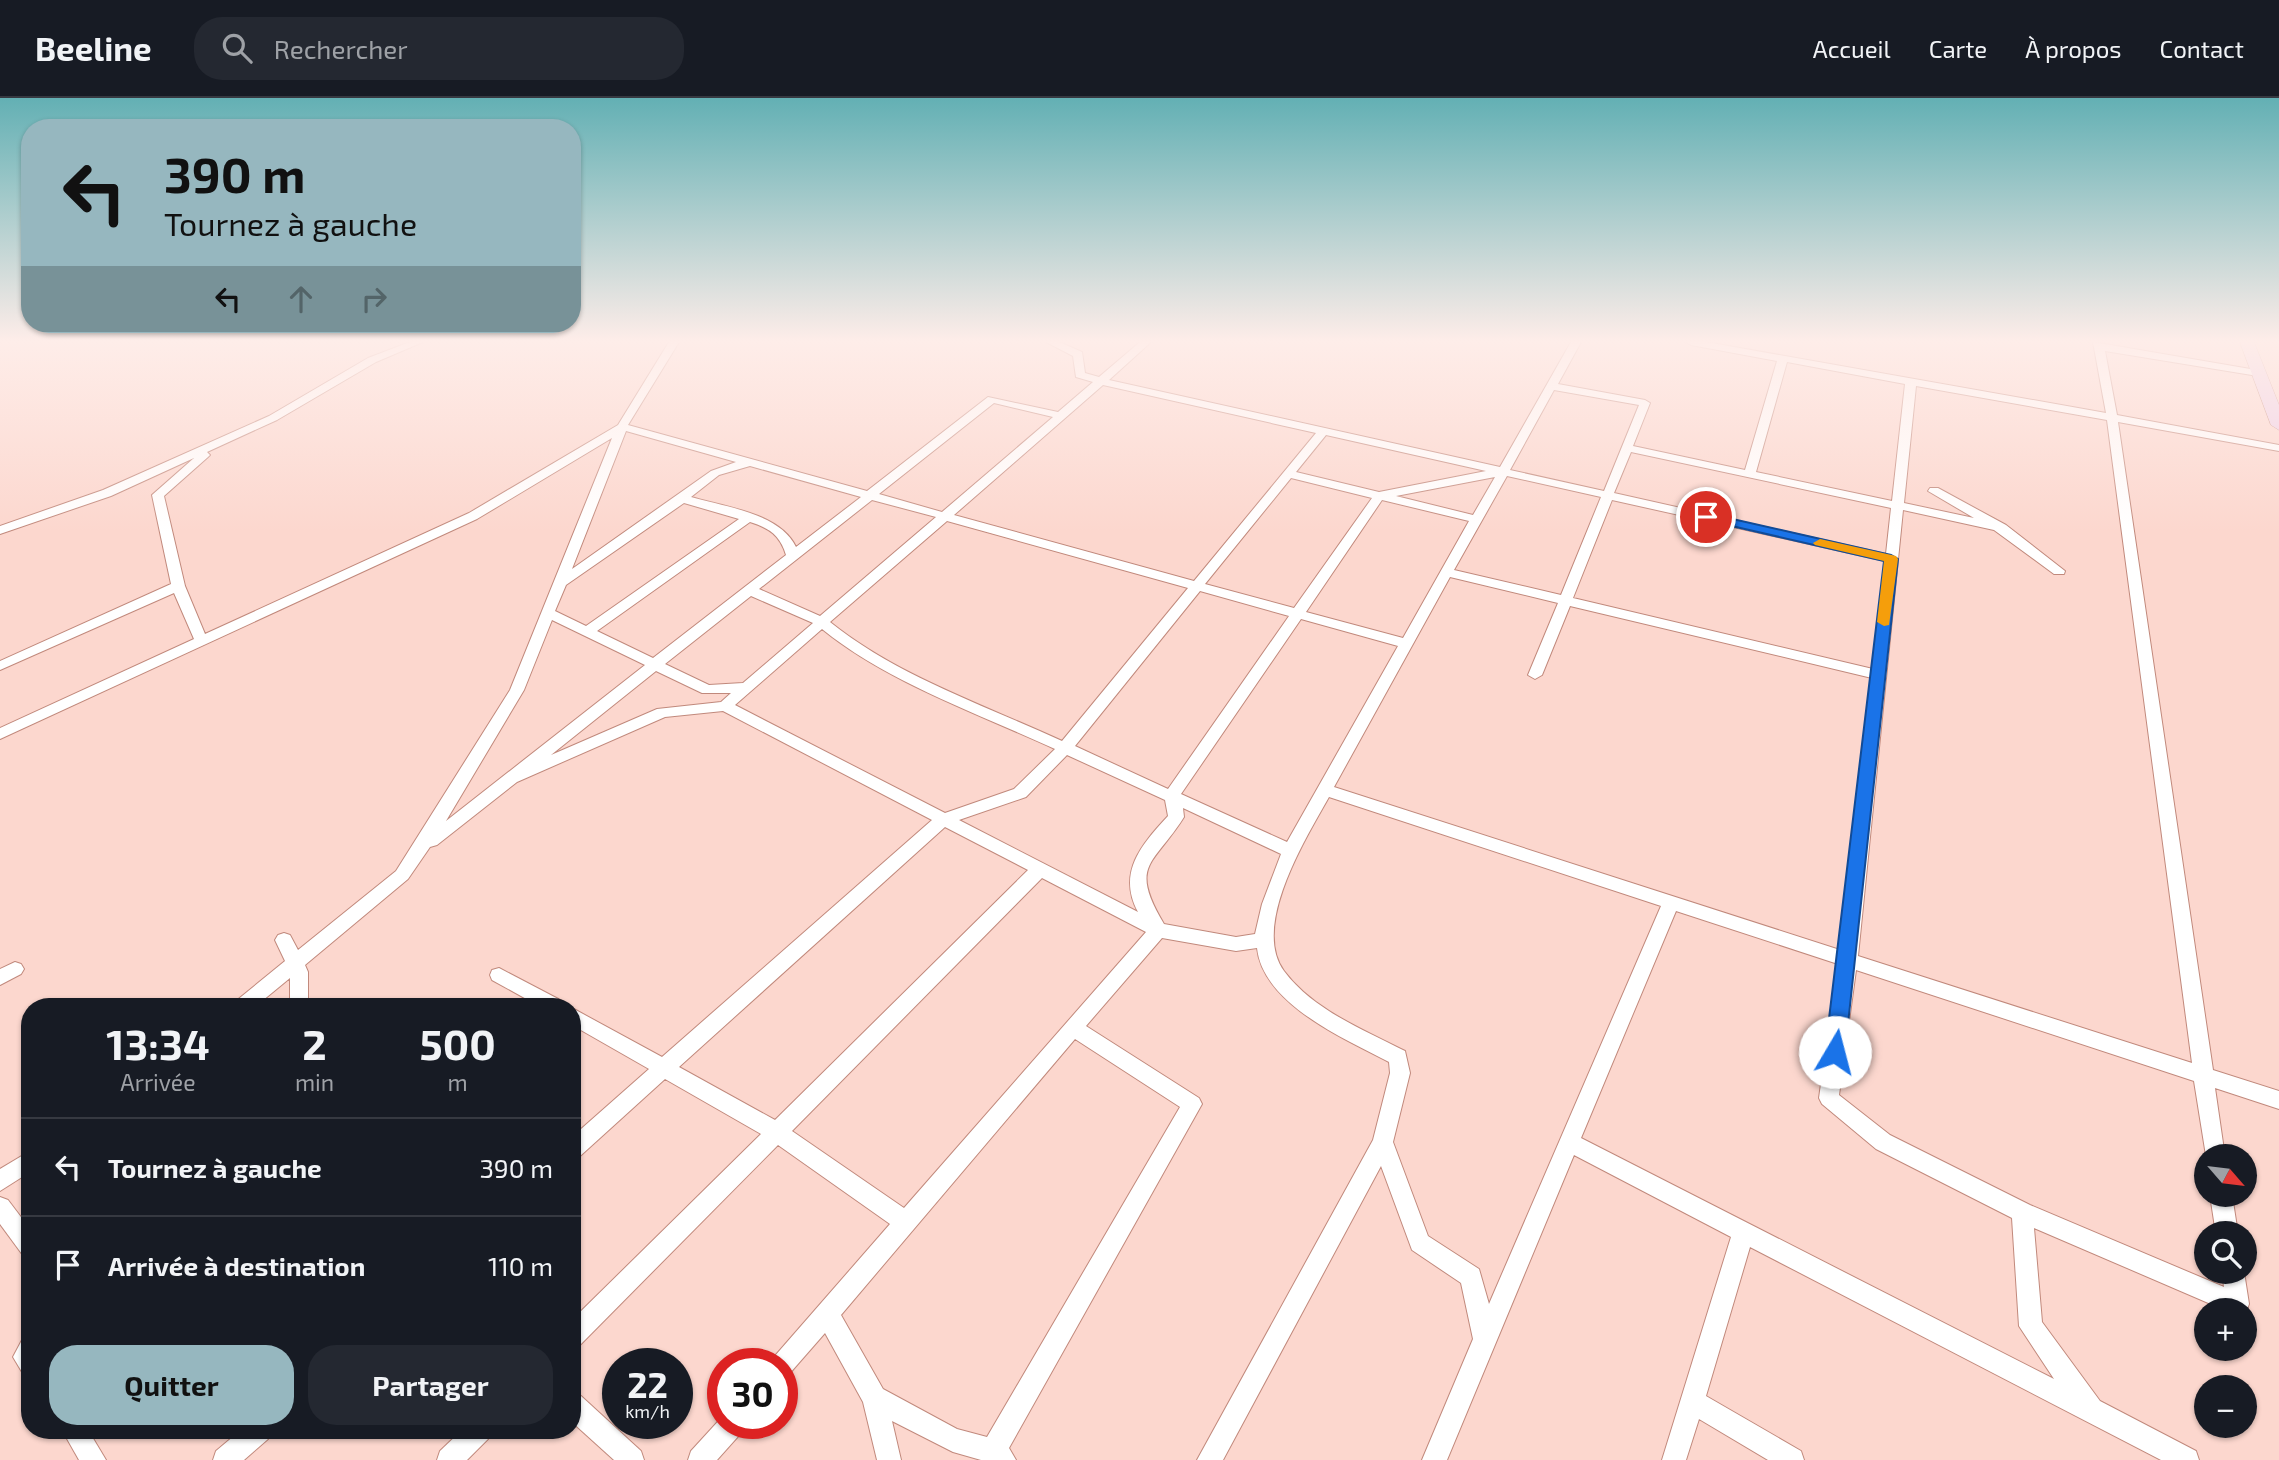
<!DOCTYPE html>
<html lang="fr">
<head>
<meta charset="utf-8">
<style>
  body { margin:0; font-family:"Exo 2",sans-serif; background:#242831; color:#f1f3f6; height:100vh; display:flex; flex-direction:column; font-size:26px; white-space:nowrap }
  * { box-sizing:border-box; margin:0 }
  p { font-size:23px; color:#9ea1a6 }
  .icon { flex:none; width:38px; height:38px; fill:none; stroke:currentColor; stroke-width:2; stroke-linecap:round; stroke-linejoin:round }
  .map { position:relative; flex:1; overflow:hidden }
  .sheet { position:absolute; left:21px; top:900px; width:560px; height:441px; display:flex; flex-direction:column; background:#171b24; border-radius:28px; box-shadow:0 2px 5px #0004 }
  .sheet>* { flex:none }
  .banner { position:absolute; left:21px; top:21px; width:560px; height:214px; border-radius:28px; box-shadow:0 2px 5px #0004; background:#96b7bf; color:#111; overflow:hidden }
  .needle { width:46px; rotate:118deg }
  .tools { position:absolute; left:2194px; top:1046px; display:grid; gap:14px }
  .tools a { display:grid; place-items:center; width:63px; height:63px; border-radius:50%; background:#171b24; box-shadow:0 2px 5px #0004; font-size:35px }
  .speed { position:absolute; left:602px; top:1250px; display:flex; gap:14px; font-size:35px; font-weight:700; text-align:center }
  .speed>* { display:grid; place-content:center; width:91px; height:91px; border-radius:50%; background:#171b24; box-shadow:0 2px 5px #0004; line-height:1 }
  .speed small { font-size:18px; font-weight:400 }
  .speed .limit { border:10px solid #d22; background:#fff; color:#111 }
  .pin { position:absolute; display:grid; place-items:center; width:60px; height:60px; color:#fff; margin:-30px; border:4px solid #fff; border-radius:50%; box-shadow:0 2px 7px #0007 }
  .me { position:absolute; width:77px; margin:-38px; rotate:8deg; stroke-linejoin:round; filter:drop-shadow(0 0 5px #0008) }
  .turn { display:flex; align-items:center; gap:24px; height:147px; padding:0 28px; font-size:32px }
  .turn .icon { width:91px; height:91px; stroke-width:2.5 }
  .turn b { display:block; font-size:49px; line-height:60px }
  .lanes { display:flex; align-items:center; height:66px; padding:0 28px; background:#0003; justify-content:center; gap:35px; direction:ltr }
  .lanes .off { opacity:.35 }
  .eta { display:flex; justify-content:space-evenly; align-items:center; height:119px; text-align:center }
  .eta b { font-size:42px; font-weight:700; line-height:49px }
  .action { display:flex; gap:14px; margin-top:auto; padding:14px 28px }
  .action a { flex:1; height:80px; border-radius:28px; background:#96b7bf; color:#111; font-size:28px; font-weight:700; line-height:80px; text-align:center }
  .action a+a { background:#242831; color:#f1f3f6 }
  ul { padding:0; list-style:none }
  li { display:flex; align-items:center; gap:21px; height:98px; padding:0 28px; border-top:2px solid #363941 }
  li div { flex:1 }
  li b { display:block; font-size:26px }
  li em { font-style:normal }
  header { display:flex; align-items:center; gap:42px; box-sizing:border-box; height:98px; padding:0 35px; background:#171b24; border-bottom:2px solid #363941 }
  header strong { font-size:33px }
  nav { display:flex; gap:38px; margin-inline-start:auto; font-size:24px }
  .search { width:490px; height:63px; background:#242831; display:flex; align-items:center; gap:18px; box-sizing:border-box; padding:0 24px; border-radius:28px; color:#9ea1a6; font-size:26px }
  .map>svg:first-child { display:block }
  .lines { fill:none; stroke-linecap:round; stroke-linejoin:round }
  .minor-casing { stroke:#c1897c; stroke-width:2 }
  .secondary-casing { stroke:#c1897c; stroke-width:1 }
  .minor { fill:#fff; fill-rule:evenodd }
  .secondary { fill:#edcee9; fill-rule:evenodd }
  .route { fill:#1a73e8; stroke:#114b97; stroke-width:2 }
  .slow { fill:#f59e0b }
</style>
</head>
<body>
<header>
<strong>Beeline</strong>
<div class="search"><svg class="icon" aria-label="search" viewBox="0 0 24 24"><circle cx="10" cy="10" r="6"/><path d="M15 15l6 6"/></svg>Rechercher</div>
<nav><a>Accueil</a><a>Carte</a><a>À propos</a><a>Contact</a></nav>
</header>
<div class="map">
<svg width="2279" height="1362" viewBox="0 0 2279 1362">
  <rect width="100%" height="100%" fill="#fcd7ce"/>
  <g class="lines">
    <defs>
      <g id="minor">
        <path d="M410 244H423L376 264 277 322 207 354 210 357 208 359 164 398 185 488 205 536 469 415 618 327 669 244H679L628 327 867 393 988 299 1058 314 1093 284 1076 279 1073 258 1046 244H1059L1082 254 1085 275 1099 279 1140 244H1151L1109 282 1500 369 1571 244H1581L1558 286 1645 302 1650 305 1633 348 1745 372 1777 263 1691 247 1686 244H1706L2106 315 2093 244 2262 273V277L2258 278 2105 253 2117 317 2279 347V353L2118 324 2213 972 2279 993V1011L2215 990 2225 1059H2207V1064L2194 983 1856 872 1839 997 1890 1037 2030 1107 2224 1189 2222 1174H2244L2249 1206 2246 1214 2227 1213 2034 1130 2042 1224 2100 1303 2196 1353 2199 1362H2161L1750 1149 1706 1298 1801 1353 1804 1362H1768L1699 1321 1686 1362H1662L1731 1139 1574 1057 1447 1362H1422L1473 1241 1461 1185 1412 1152 1381 1068 1223 1362H1197L1373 1042 1390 975 1389 964C1345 941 1263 906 1257 850L1236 853 1162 840 1086 928 1199 1000 1202 1006 1009 1350 1016 1362H981L953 1354 892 1323 901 1362H877L863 1304 825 1235 790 1275 782 1279V1265H771L774 1259 890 1126 778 1047 580 1247 572 1251V1222L761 1036 665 981 579 1059 572 1061V1039L649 971 572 927V910L662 959 932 722 723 613 665 619 517 684 437 747 430 749 408 781 305 867 308 874V908H290V880L256 908H234L236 903 285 863 275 842 278 837 284 835 290 837 298 852 396 773 510 592 612 340 477 421 0 641V630L194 541 174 495 0 572V563L171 486 152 397 194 360 111 398 0 436V428L103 392 269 318 368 260ZM1787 264 1905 286 1892 403 1756 374ZM1103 287 1316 335 1194 483 954 417ZM1916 288 2107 322 2192 965 1858 858 1903 412 1994 432 2054 476H2064L2065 473 2006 427 1938 390H1930L1928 393 1974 420 1904 405ZM1554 292 1639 307 1604 393 1510 372ZM994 305 1053 319 942 414 879 396ZM626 333 736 364 711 373 572 471ZM1326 337 1486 373 1379 394 1296 374ZM1631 354 1891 410 1886 456 1614 395ZM750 368 861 399 796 449C780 415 725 409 691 399L719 377ZM1507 378 1601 399 1561 497 1454 472ZM1495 379 1473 417 1396 398ZM1291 380 1372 400 1294 510 1205 486ZM872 402 936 419 820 518 759 491ZM1382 402 1469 423 1403 540 1306 514ZM1612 402 1885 463 1873 571 1573 500ZM684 405 739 421 586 528 555 513 566 487ZM947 423 1188 490 1062 643C984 607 897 578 830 524ZM750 424C769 430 780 437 786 457L653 560 597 533ZM1450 479 1558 505 1528 577 1535 581 1542 577 1570 508 1872 580 1840 852 1334 689ZM1200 493 1289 518 1168 691 1075 648ZM751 498 813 525 743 585 709 587 665 566ZM1301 521 1398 548 1287 744 1181 696ZM552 522 645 567 446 723 524 592ZM822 531C887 584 979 616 1055 651L1014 691 945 715 735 607ZM656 573 702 595H731L721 604 657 611 551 657ZM1067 657 1165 702 1168 718C1141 747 1117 775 1138 814L959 722 1026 699ZM1329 699 1661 808 1489 1206 1479 1171 1428 1138 1393 1044 1410 975 1405 953C1364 932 1313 912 1284 873 1251 828 1306 740 1329 699ZM1183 710 1281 756 1262 806 1255 836 1236 839 1164 826C1128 766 1154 767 1184 719ZM945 729 1028 772 775 1022 679 969ZM1042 780 1146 834 904 1110 792 1033ZM1676 813 1838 866 1819 1000 1822 1006 1876 1051 2012 1120 2019 1228 2054 1281 1581 1040ZM1075 941 1180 1009 987 1339 957 1331 883 1291 841 1217Z"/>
        <path d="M15 864 21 866 24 871 21 876 0 887V871Z"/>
        <path d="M499 870 562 903 564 908H539L492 882 490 877 492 872Z"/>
        <path d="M30 1053V1074L0 1093V1071Z"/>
        <path d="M2210 1097H2232L2238 1136H2216Z"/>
        <path d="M0 1099 8 1102 30 1131V1159L22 1156 0 1126Z"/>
        <path d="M30 1238V1278L22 1274 13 1259 22 1242Z"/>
        <path d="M572 1295 581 1298 641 1353 644 1362H614L572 1324Z"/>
        <path d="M723 1318V1325H745L742 1334 717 1362H688L691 1353Z"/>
        <path d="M62 1332H88L106 1362H79Z"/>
        <path d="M241 1332H271L268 1341 244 1362H213L216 1353Z"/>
        <path d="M462 1332H491L488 1341 467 1362H437L440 1353Z"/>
      </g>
      <path id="secondary" d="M2240 244H2254L2279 307V332L2271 327Z"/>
    </defs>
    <use href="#minor" class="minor-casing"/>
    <use href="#secondary" class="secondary-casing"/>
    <use href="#minor" class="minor"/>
    <use href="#secondary" class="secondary"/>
  </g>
  <linearGradient id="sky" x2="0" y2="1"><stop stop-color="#63b0b4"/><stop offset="0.56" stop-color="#feede9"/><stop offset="1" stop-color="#feede9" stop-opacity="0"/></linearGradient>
  <rect width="2279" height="434" fill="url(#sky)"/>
  <path class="route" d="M1706 415 1891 457 1898 461 1845 954 1842 960 1835 962 1828 960 1825 954 1884 463 1701 421V416Z"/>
  <path class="slow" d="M1820 441 1896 458 1898 461 1889 527 1884 528 1877 524 1884 463 1815 447 1813 445Z"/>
</svg>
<div class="tools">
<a><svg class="needle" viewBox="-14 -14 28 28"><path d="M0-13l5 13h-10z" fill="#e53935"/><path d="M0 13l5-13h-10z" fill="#9ea1a6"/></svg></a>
<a><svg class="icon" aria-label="search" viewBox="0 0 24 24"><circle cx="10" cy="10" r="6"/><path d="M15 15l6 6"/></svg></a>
<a>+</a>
<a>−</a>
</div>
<div class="speed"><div>22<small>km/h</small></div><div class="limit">30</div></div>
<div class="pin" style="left:1706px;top:419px;background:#d93025"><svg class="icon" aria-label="arrive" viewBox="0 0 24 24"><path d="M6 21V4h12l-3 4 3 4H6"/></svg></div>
<svg class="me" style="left:1835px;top:954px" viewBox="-20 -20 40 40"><circle r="19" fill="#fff"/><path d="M0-13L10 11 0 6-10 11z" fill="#1a73e8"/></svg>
<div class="banner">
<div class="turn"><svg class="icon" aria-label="left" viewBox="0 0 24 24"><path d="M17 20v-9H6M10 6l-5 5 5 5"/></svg><div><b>390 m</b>Tournez à gauche</div></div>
<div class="lanes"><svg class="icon" aria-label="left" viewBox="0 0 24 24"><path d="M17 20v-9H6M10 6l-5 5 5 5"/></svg><svg class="icon off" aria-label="ahead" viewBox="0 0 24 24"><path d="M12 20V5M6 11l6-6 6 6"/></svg><svg class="icon off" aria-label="right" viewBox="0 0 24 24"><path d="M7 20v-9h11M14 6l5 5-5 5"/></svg></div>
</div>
<section class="sheet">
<div class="eta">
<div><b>13:34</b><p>Arrivée</p></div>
<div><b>2</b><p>min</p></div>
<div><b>500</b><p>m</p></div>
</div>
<ul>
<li><svg class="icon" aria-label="left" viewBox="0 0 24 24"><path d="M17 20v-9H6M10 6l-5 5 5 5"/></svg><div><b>Tournez à gauche</b></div><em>390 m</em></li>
<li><svg class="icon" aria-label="arrive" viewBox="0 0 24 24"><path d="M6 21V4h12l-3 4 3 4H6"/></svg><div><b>Arrivée à destination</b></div><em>110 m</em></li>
</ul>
<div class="action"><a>Quitter</a><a>Partager</a></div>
</section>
</div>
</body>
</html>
